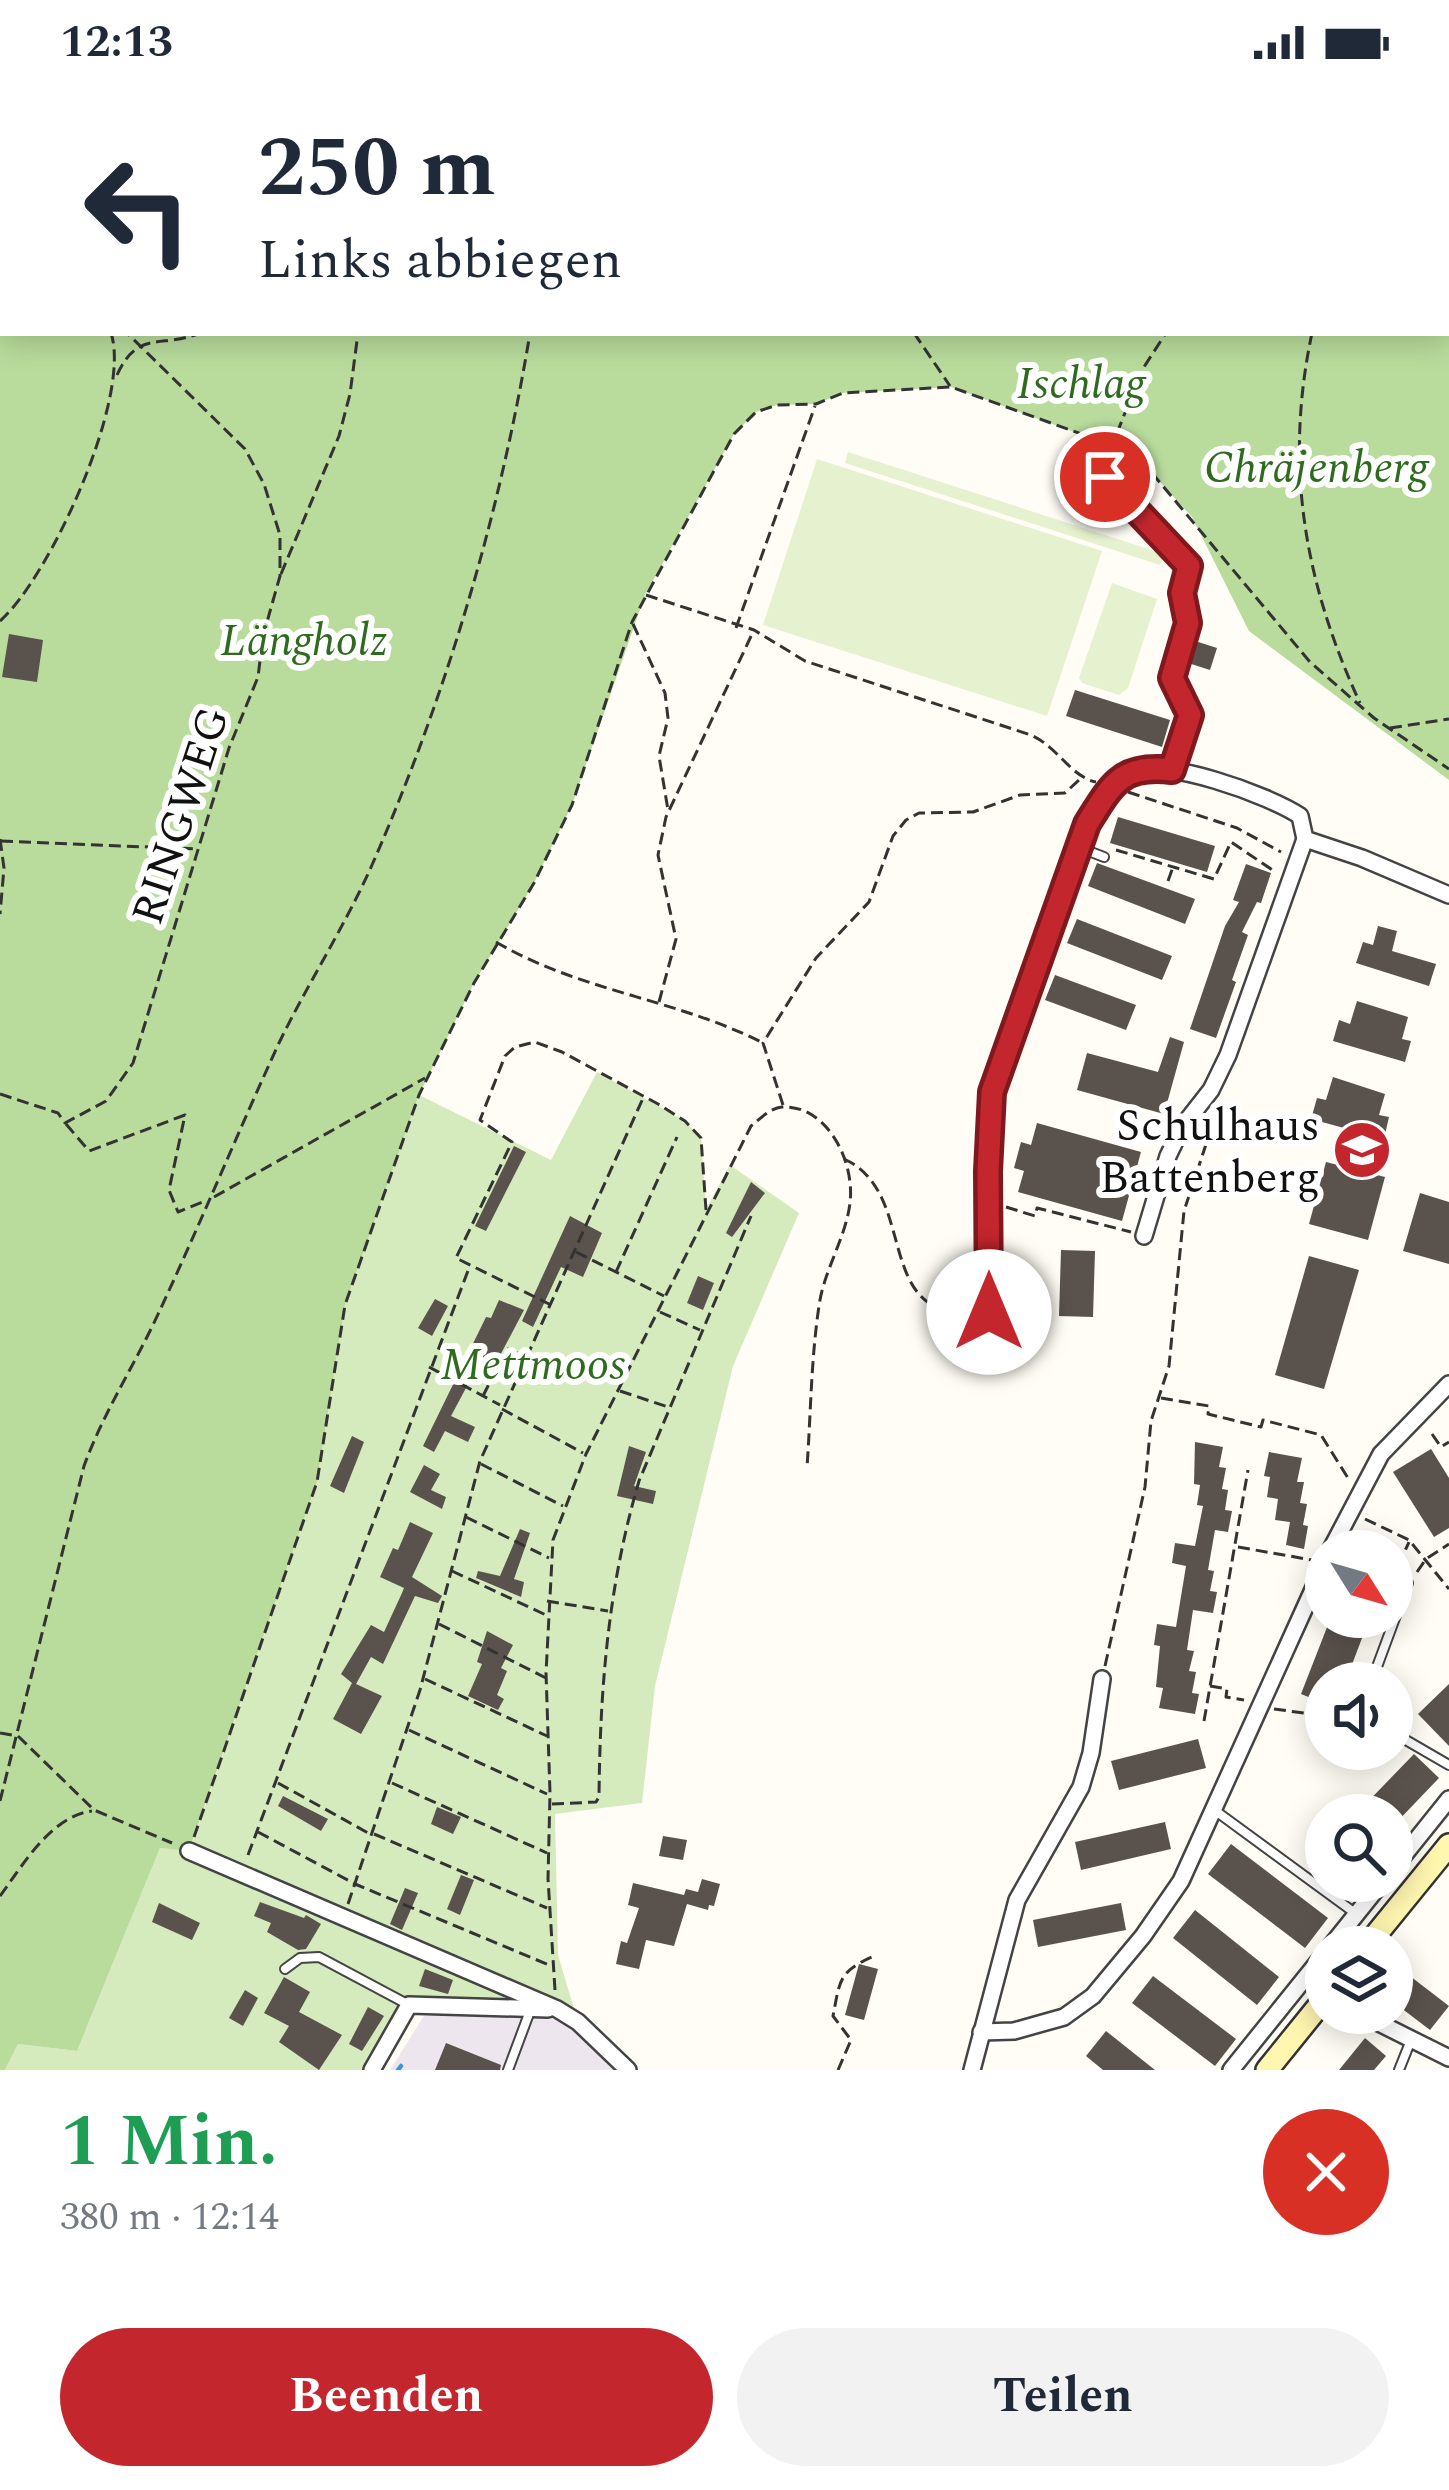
<!DOCTYPE html>
<html lang="de">
<head>
<meta charset="utf-8">
<style>
  body { margin:0; font-family:Spectral,serif; background:#f2f2f3; color:#1f2937; height:100vh; display:flex; flex-direction:column; font-size:45px; white-space:nowrap }
  * { box-sizing:border-box; margin:0 }
  p { font-size:39px; color:#747a83 }
  .icon { flex:none; width:66px; height:66px; fill:none; stroke:currentColor; stroke-width:2; stroke-linecap:round; stroke-linejoin:round }
  .map { position:relative; height:1986px; overflow:hidden }
  .panel { display:flex; flex-direction:column; background:#fff; flex:1 }
  .panel>* { flex:none }
  .guide { position:absolute; left:0px; top:0px; width:1449px; height:252px; box-shadow:0 6px 30px #0003; background:#fff; color:#1f2937; overflow:hidden }
  .needle { width:78px; rotate:127deg }
  .buttons { position:absolute; left:1305px; top:1446px; display:grid; gap:24px }
  .buttons a { display:grid; place-items:center; width:108px; height:108px; border-radius:50%; background:#fff; box-shadow:0 6px 30px #0003; font-size:60px }
  .pin { position:absolute; display:grid; place-items:center; width:102px; height:102px; color:#fff; margin:-51px; border:6px solid #fff; border-radius:50%; box-shadow:0 3px 12px #0007 }
  .me { position:absolute; width:132px; margin:-66px; rotate:0deg; stroke-linejoin:round; filter:drop-shadow(0 0 9px #0008) }
  .turn { display:flex; align-items:center; gap:42px; height:252px; padding:0 60px; font-size:54px }
  .turn .icon { width:156px; height:156px; stroke-width:2.5 }
  .turn b { display:block; font-size:84px; line-height:102px }
  .round { display:grid; place-items:center; flex:none; width:126px; height:126px; border-radius:63px; background:#f2f2f3 }
  .summary { display:flex; align-items:center; justify-content:space-between; height:204px; padding:0 60px }
  h1 { font-size:72px; font-weight:700; line-height:90px; color:#1e9e55 }
  .button { display:flex; gap:24px; margin-top:auto; padding:24px 60px }
  .button a { flex:1; height:138px; border-radius:72px; background:#c4262e; color:#fff; font-size:48px; font-weight:700; line-height:138px; text-align:center }
  .button a+a { background:#f2f2f3; color:#1f2937 }
  .status { display:flex; justify-content:space-between; align-items:center; height:84px; padding:0 60px; background:#fff; direction:ltr }
  .status svg { height:33px; fill:currentColor }
  .map>svg:first-child { display:block }
  .industrial { fill:#eee6ef }
  .green { fill:#d5ebbd }
  .forest { fill:#b9dc9c; fill-rule:evenodd }
  .pitch { fill:#e6f2cf }
  .lines { fill:none; stroke-linecap:round; stroke-linejoin:round }
  .stream { stroke:#3f96cf; stroke-width:4.5 }
  .building { fill:#5a524d }
  .service-casing { stroke:#444; stroke-width:12 }
  .minor-casing { stroke:#444; stroke-width:20 }
  .secondary-casing { stroke:#333; stroke-width:26 }
  .path { stroke:#333; stroke-width:3; stroke-dasharray:12 6; stroke-linecap:butt }
  .service { stroke:#fff; stroke-width:8 }
  .minor { stroke:#fff; stroke-width:15 }
  .secondary { stroke:#fff6b0; stroke-width:21 }
  .route-casing { stroke:#7f191e; stroke-width:30 }
  .route { stroke:#c4262e; stroke-width:21 }
  .labels { text-anchor:middle; stroke-width:12; stroke-linejoin:round; paint-order:stroke }
  .park-label { font-size:45px; font-style:italic; fill:#2f6b1f; stroke:#fff }
  .street-label { font-size:45px; fill:#111; stroke:#fff }
  .poi-label { font-size:45px; fill:#111; stroke:#fff; text-anchor:end }
</style>
</head>
<body>
<div class="status"><b>12:13</b><svg viewBox="0 0 49 12"><path d="M0 12V9h3v3zM5 12V6h3v6zM10 12V3h3v9zM15 12V0h3v12zM26 1h20v11H26zM47 4h2v5h-2z"/></svg></div>
<div class="map">
<svg width="1449" height="1986" viewBox="0 0 1449 1986">
  <rect width="100%" height="100%" fill="#fffdf5"/>
  <path class="industrial" d="M557 1925 628 1986H390L424 1932 512 1931Z"/>
  <path class="green" d="M597 988 685 1037 701 1054 706 1125 730 1081 799 1129 733 1282 655 1602 642 1719 555 1730 558 1871 578 1938 557 1925 512 1931 399 1929 363 1986H5L18 1960 77 1967 160 1764 190 1766 317 1398 345 1221 419 1011 551 1076Z"/>
  <path class="forest" d="M0 0H1449V696L1249 547 1192 433 1152 389 1110 361 951 303 843 309 816 320 777 321 756 328 734 350 645 511 572 721 534 799 474 899 419 1011 345 1221 317 1398 189 1767 160 1764 77 1967 18 1960 5 1986H0ZM3 3H1446V249H3Z"/>
  <g class="pitch">
    <path d="M848 368 1164 470 1160 481 845 379Z"/>
    <path d="M817 375 1102 467 1047 632 763 541Z"/>
    <path d="M1112 499 1157 515 1128 604 1119 611 1082 599 1079 594Z"/>
  </g>
  <g class="lines">
    <path class="stream" d="M398 1986 401 1982"/>
  </g>
  <g class="building">
    <path d="M9 550 43 556 37 598 2 593Z"/>
    <path d="M1192 556 1217 564 1210 586 1185 578Z"/>
    <path d="M1075 606 1170 636 1162 663 1066 632Z"/>
    <path d="M1118 733 1215 762 1207 788 1110 759Z"/>
    <path d="M1097 779 1195 815 1185 840 1088 802Z"/>
    <path d="M1246 780 1271 789 1261 819 1257 818 1242 848 1248 851 1232 896 1236 898 1216 954 1190 945 1225 842 1239 818 1233 816Z"/>
    <path d="M1077 835 1172 872 1162 896 1067 859Z"/>
    <path d="M1378 842 1397 847 1392 867 1436 880 1429 902 1356 879 1363 858 1373 861Z"/>
    <path d="M1055 891 1136 921 1126 946 1045 916Z"/>
    <path d="M1357 917 1408 933 1402 955 1411 957 1405 978 1333 957 1339 936 1350 940Z"/>
    <path d="M1170 953 1184 958 1164 1030 1077 1006 1087 969 1158 988Z"/>
    <path d="M1333 993 1385 1010 1379 1031 1389 1033 1384 1055 1311 1035 1317 1014 1326 1016Z"/>
    <path d="M1037 1039 1141 1068 1122 1137 1018 1108 1024 1087 1014 1084 1021 1058 1031 1061Z"/>
    <path d="M514 1062 526 1068 486 1147 475 1142Z"/>
    <path d="M1326 1078 1385 1093 1368 1156 1309 1140Z"/>
    <path d="M751 1098 765 1109 732 1153 726 1149Z"/>
    <path d="M1420 1109 1449 1118V1180L1403 1167Z"/>
    <path d="M570 1132 602 1149 583 1193 561 1183 533 1243 522 1237Z"/>
    <path d="M1061 1166 1095 1167 1093 1233 1059 1232Z"/>
    <path d="M1309 1172 1359 1186 1324 1305 1275 1291Z"/>
    <path d="M698 1192 714 1199 703 1226 687 1219Z"/>
    <path d="M435 1215 448 1222 432 1252 418 1244Z"/>
    <path d="M499 1216 524 1226 494 1283 481 1276 451 1332 475 1343 468 1358 445 1347 434 1368 423 1362 486 1233 491 1234Z"/>
    <path d="M352 1352 364 1358 344 1409 330 1402Z"/>
    <path d="M1195 1358 1223 1363 1219 1383 1226 1384 1222 1405 1228 1406 1225 1426 1232 1427 1228 1448 1215 1446 1208 1486 1214 1487 1210 1507 1217 1508 1213 1529 1193 1526 1187 1566 1194 1567 1189 1587 1196 1588 1192 1609 1199 1610 1195 1630 1159 1624 1163 1604 1156 1603 1160 1562 1154 1561 1157 1540 1176 1543 1186 1482 1172 1479 1175 1459 1195 1462 1203 1422 1197 1421 1200 1401 1194 1400Z"/>
    <path d="M629 1362 646 1368 634 1402 656 1407 653 1420 617 1412Z"/>
    <path d="M1431 1365 1449 1394V1444L1434 1453 1393 1388Z"/>
    <path d="M1269 1368 1302 1374 1297 1398H1304L1300 1419 1307 1420 1303 1441 1308 1442 1304 1465 1286 1461 1290 1438 1275 1436 1278 1415 1267 1413 1270 1393 1264 1392Z"/>
    <path d="M424 1381 440 1390 431 1406 446 1413 442 1425 410 1408Z"/>
    <path d="M410 1438 433 1449 412 1493 442 1512 438 1519 415 1512 383 1580 371 1573 356 1600 382 1612 361 1650 333 1635 352 1599 341 1590 371 1541 384 1548 402 1509 404 1504 380 1493 393 1464 398 1466Z"/>
    <path d="M520 1445 530 1449 514 1495 524 1498 521 1513 476 1494 478 1487 500 1492Z"/>
    <path d="M1331 1533H1370L1345 1599H1326V1620L1301 1610Z"/>
    <path d="M487 1547 513 1561 501 1584 507 1587 497 1611 504 1615 498 1626 468 1612 482 1580 477 1578Z"/>
    <path d="M1449 1600V1662L1418 1630Z"/>
    <path d="M1198 1655 1206 1684 1119 1706 1111 1677Z"/>
    <path d="M1414 1670 1439 1694 1392 1743V1731H1355Z"/>
    <path d="M283 1712 328 1735 321 1747 278 1722Z"/>
    <path d="M437 1723 461 1733 453 1750 431 1740Z"/>
    <path d="M1165 1738 1171 1765 1081 1786 1075 1758Z"/>
    <path d="M663 1752 687 1756 683 1776 659 1772Z"/>
    <path d="M1231 1760 1328 1834 1305 1864 1208 1790Z"/>
    <path d="M461 1791 474 1796 460 1831 447 1825Z"/>
    <path d="M702 1795 720 1800 714 1822 709 1821 708 1826 687 1820 674 1862 646 1856 639 1885 616 1880 621 1857 627 1859 639 1824 628 1821 633 1799 684 1811 686 1805 698 1808Z"/>
    <path d="M405 1804 418 1809 402 1846 390 1840Z"/>
    <path d="M260 1818 304 1834 306 1831 321 1840 306 1865 298 1866 267 1848 271 1839 254 1832Z"/>
    <path d="M159 1819 200 1839 192 1856 152 1838Z"/>
    <path d="M1121 1819 1126 1846 1038 1863 1033 1836Z"/>
    <path d="M1195 1826 1279 1893 1257 1921 1173 1854Z"/>
    <path d="M859 1880 878 1885 864 1936 845 1931Z"/>
    <path d="M425 1885 453 1896 448 1910 419 1902Z"/>
    <path d="M1406 1889 1449 1922 1430 1946 1392 1917V1907Z"/>
    <path d="M1153 1892 1236 1955 1215 1982 1132 1919Z"/>
    <path d="M284 1893 310 1908 299 1928 342 1951 319 1986 279 1958 289 1942 264 1929Z"/>
    <path d="M245 1906 258 1914 243 1942 229 1934Z"/>
    <path d="M368 1923 384 1932 362 1967 349 1960Z"/>
    <path d="M1106 1947 1155 1986H1103L1086 1972Z"/>
    <path d="M1365 1954 1386 1972 1374 1986H1339Z"/>
    <path d="M446 1959 501 1981 500 1986H435Z"/>
  </g>
  <g class="lines">
    <defs>
      <g id="service">
        <path d="M1110 361 1103 376 1105 393 1189 482 1182 509 1188 539 1172 594 1189 631 1173 684"/>
        <path d="M1078 763 1104 773"/>
        <path d="M1371 1599 1408 1499 1393 1492"/>
        <path d="M1392 1648 1449 1681"/>
        <path d="M1213 1725 1355 1829"/>
        <path d="M285 1885 300 1874 319 1873 409 1921"/>
        <path d="M508 1986 530 1927"/>
        <path d="M1399 1986 1411 1956"/>
      </g>
      <g id="minor">
        <path d="M1144 1152 1168 1072 1182 1043 1211 1006 1228 971 1305 755"/>
        <path d="M989 1229 992 1008 1086 740C1098 721 1108 699 1128 689 1160 671 1271 712 1300 732L1305 755 1362 774 1449 811"/>
        <path d="M1330 1467 1381 1370 1449 1300"/>
        <path d="M189 1767 557 1925 578 1938 628 1986"/>
        <path d="M1392 1786 1449 1715"/>
        <path d="M1330 1863 1383 1797"/>
        <path d="M1359 1929 1449 1974"/>
        <path d="M981 1948 1014 1947 1064 1933 1093 1912 1143 1852 1181 1797 1326 1477"/>
        <path d="M372 1986 409 1921 548 1925"/>
        <path d="M972 1986 1017 1816 1081 1703 1091 1669 1102 1595"/>
        <path d="M1231 1986 1326 1868"/>
      </g>
      <g id="secondary">
        <path d="M1366 1863 1449 1761"/>
        <path d="M1267 1986 1326 1913"/>
      </g>
    </defs>
    <use href="#service" class="service-casing"/>
    <use href="#minor" class="minor-casing"/>
    <use href="#secondary" class="secondary-casing"/>
    <g class="path">
      <path d="M528 0 529 3"/>
      <path d="M730 0 732 3"/>
      <path d="M856 0 857 3"/>
      <path d="M992 0 993 3"/>
      <path d="M177 3 178 0"/>
      <path d="M410 3V0"/>
      <path d="M1177 3 1178 0"/>
      <path d="M1340 3 1341 0"/>
      <path d="M1394 3 1396 0"/>
      <path d="M0 134 3 137"/>
      <path d="M914 249 950 302"/>
      <path d="M1312 249C1284 380 1304 498 1360 619"/>
      <path d="M117 291C138 245 161 265 200 249"/>
      <path d="M1117 349 1142 286 1166 249"/>
      <path d="M1122 369 1152 389 1310 578 1374 634 1449 685"/>
      <path d="M281 490 339 352 350 310 358 249"/>
      <path d="M646 511 754 546 805 577 1031 651C1058 663 1071 693 1096 698"/>
      <path d="M0 537C50 493 132 313 111 249"/>
      <path d="M633 540 665 609 668 634 659 672 668 726"/>
      <path d="M736 544 815 322"/>
      <path d="M1390 644 1449 635"/>
      <path d="M1128 708 1237 744 1281 768"/>
      <path d="M0 755 4 784 0 830"/>
      <path d="M1 757 197 765"/>
      <path d="M1116 766 1214 795 1231 758 1274 787"/>
      <path d="M1168 797 1173 783"/>
      <path d="M496 858C579 907 676 915 761 958"/>
      <path d="M659 918 676 855 658 771 666 733 753 548"/>
      <path d="M0 1010 58 1029 65 1039 106 1017 133 979 229 664 258 593 263 552 280 492V451L264 400 245 365 127 249"/>
      <path d="M783 1021 763 959 816 874 869 818 893 752 906 736 919 729 973 728 1020 711 1065 709 1080 695"/>
      <path d="M66 1040 89 1067 185 1031 169 1106 178 1128 205 1117"/>
      <path d="M844 1075C920 1109 871 1236 975 1229"/>
      <path d="M214 1113 425 994"/>
      <path d="M1006 1123 1035 1132 1037 1124 1131 1148"/>
      <path d="M576 1168 664 1212"/>
      <path d="M616 1188 677 1053"/>
      <path d="M551 1221 456 1174 512 1058 480 1036 505 972 515 963 535 958 562 968 658 1020 685 1037 701 1054 706 1126"/>
      <path d="M660 1228 700 1246"/>
      <path d="M429 1283 500 1321"/>
      <path d="M620 1307 668 1323"/>
      <path d="M483 1312 507 1264 525 1273"/>
      <path d="M1161 1314 1209 1322 1208 1330 1261 1343 1263 1336 1321 1351 1348 1394"/>
      <path d="M502 1325 583 1369"/>
      <path d="M1432 1350 1441 1363 1449 1358"/>
      <path d="M481 1380 563 1422"/>
      <path d="M466 1433 549 1474"/>
      <path d="M1365 1435 1409 1456 1449 1505"/>
      <path d="M1238 1463 1312 1476"/>
      <path d="M1398 1482 1409 1458"/>
      <path d="M452 1487 546 1531"/>
      <path d="M1417 1488 1426 1475 1449 1460"/>
      <path d="M547 1517 608 1527"/>
      <path d="M439 1540 546 1594"/>
      <path d="M1105 1582 1145 1403 1151 1337 1169 1282 1184 1127 1217 1027"/>
      <path d="M425 1595 547 1652"/>
      <path d="M1210 1602 1227 1605 1226 1613 1244 1616"/>
      <path d="M1274 1625 1326 1632"/>
      <path d="M1204 1637 1248 1386"/>
      <path d="M409 1646 547 1710"/>
      <path d="M0 1649 17 1652"/>
      <path d="M18 1652 94 1726 172 1759"/>
      <path d="M278 1699 370 1750"/>
      <path d="M392 1699 547 1769"/>
      <path d="M0 1717 84 1382C104 1327 136 1279 160 1226 201 1138 238 1048 279 959 308 899 345 842 372 781 446 612 500 431 530 249"/>
      <path d="M552 1720 596 1718 599 1713C600 1605 608 1502 639 1397L751 1132"/>
      <path d="M258 1748 355 1800 549 1881"/>
      <path d="M374 1750 547 1824"/>
      <path d="M194 1753 317 1398 345 1221 419 1011 474 899 534 799 572 721 632 538 734 350 756 328 777 321 816 320 843 309 951 303 1098 356"/>
      <path d="M248 1771 469 1184"/>
      <path d="M0 1812C23 1781 51 1732 92 1727"/>
      <path d="M348 1820 420 1606 480 1377 644 1012"/>
      <path d="M555 1906 548 1795 550 1709 546 1589 553 1456 586 1370 751 1042C760 1035 770 1024 782 1023 822 1021 847 1065 850 1099 855 1139 827 1177 820 1216 811 1270 811 1328 807 1383"/>
      <path d="M838 1986 851 1956 833 1932C840 1897 838 1888 872 1873"/>
    </g>
    <use href="#service" class="service"/>
    <use href="#minor" class="minor"/>
    <use href="#secondary" class="secondary"/>
  </g>
  <g class="lines">
    <defs>
      <path id="route" d="M989 1228 988 1087 992 1008 1087 740C1112 700 1121 680 1172 686L1190 631 1172 594 1188 539 1182 509 1189 482 1105 393"/>
    </defs>
    <use href="#route" class="route-casing"/>
    <use href="#route" class="route"/>
  </g>
  <defs>
    <symbol id="school-disc" viewBox="-11 -11 22 22"><circle r="9.5" fill="#c4262e" stroke="#fff"/><path d="M0-5L7-2L0 1L-7-2ZM-4 1L0 2.5L4 1V4Q0 6-4 4Z" fill="#fff"/></symbol>
  </defs>
  <g fill-rule="evenodd">
    <use href="#school-disc" x="1329" y="1033" width="66" height="66"/>
  </g>
  <g class="labels">
    <g class="park-label">
      <text x="1081" y="314">Ischlag</text>
      <text x="1316" y="398">Chräjenberg</text>
      <text x="304" y="571">Längholz</text>
      <text x="533" y="1295">Mettmoos</text>
    </g>
    <g class="street-label">
      <text transform="translate(179 731) rotate(-72)" y="16">RINGWEG</text>
    </g>
    <g class="poi-label">
      <text x="1320" y="1056">Schulhaus<tspan x="1320" dy="52">Battenberg</tspan></text>
    </g>
  </g>
</svg>
<div class="buttons">
<a><svg class="needle" viewBox="-14 -14 28 28"><path d="M0-13l5 13h-10z" fill="#e53935"/><path d="M0 13l5-13h-10z" fill="#747a83"/></svg></a>
<a><svg class="icon" aria-label="sound" viewBox="0 0 24 24"><path d="M4 9h4l5-4v14l-5-4H4zM17 9q2 3 0 6"/></svg></a>
<a><svg class="icon" aria-label="search" viewBox="0 0 24 24"><circle cx="10" cy="10" r="6"/><path d="M15 15l6 6"/></svg></a>
<a><svg class="icon" aria-label="layers" viewBox="0 0 24 24"><path d="M12 4l9 5-9 5-9-5zM3 14l9 5 9-5"/></svg></a>
</div>
<div class="pin" style="left:1105px;top:393px;background:#d93025"><svg class="icon" aria-label="arrive" viewBox="0 0 24 24"><path d="M6 21V4h12l-3 4 3 4H6"/></svg></div>
<svg class="me" style="left:989px;top:1228px" viewBox="-20 -20 40 40"><circle r="19" fill="#fff"/><path d="M0-13L10 11 0 6-10 11z" fill="#c4262e"/></svg>
<div class="guide">
<div class="turn"><svg class="icon" aria-label="left" viewBox="0 0 24 24"><path d="M17 20v-9H6M10 6l-5 5 5 5"/></svg><div><b>250 m</b>Links abbiegen</div></div>
</div>
</div>
<section class="panel">
<div class="summary"><div><h1>1 Min.</h1><p>380 m · 12:14</p></div><a class="round" style="background:#d93025;color:#fff"><svg class="icon" aria-label="close" viewBox="0 0 24 24"><path d="M6 6l12 12M18 6L6 18"/></svg></a></div>
<div class="button"><a>Beenden</a><a>Teilen</a></div>
</section>
</body>
</html>
